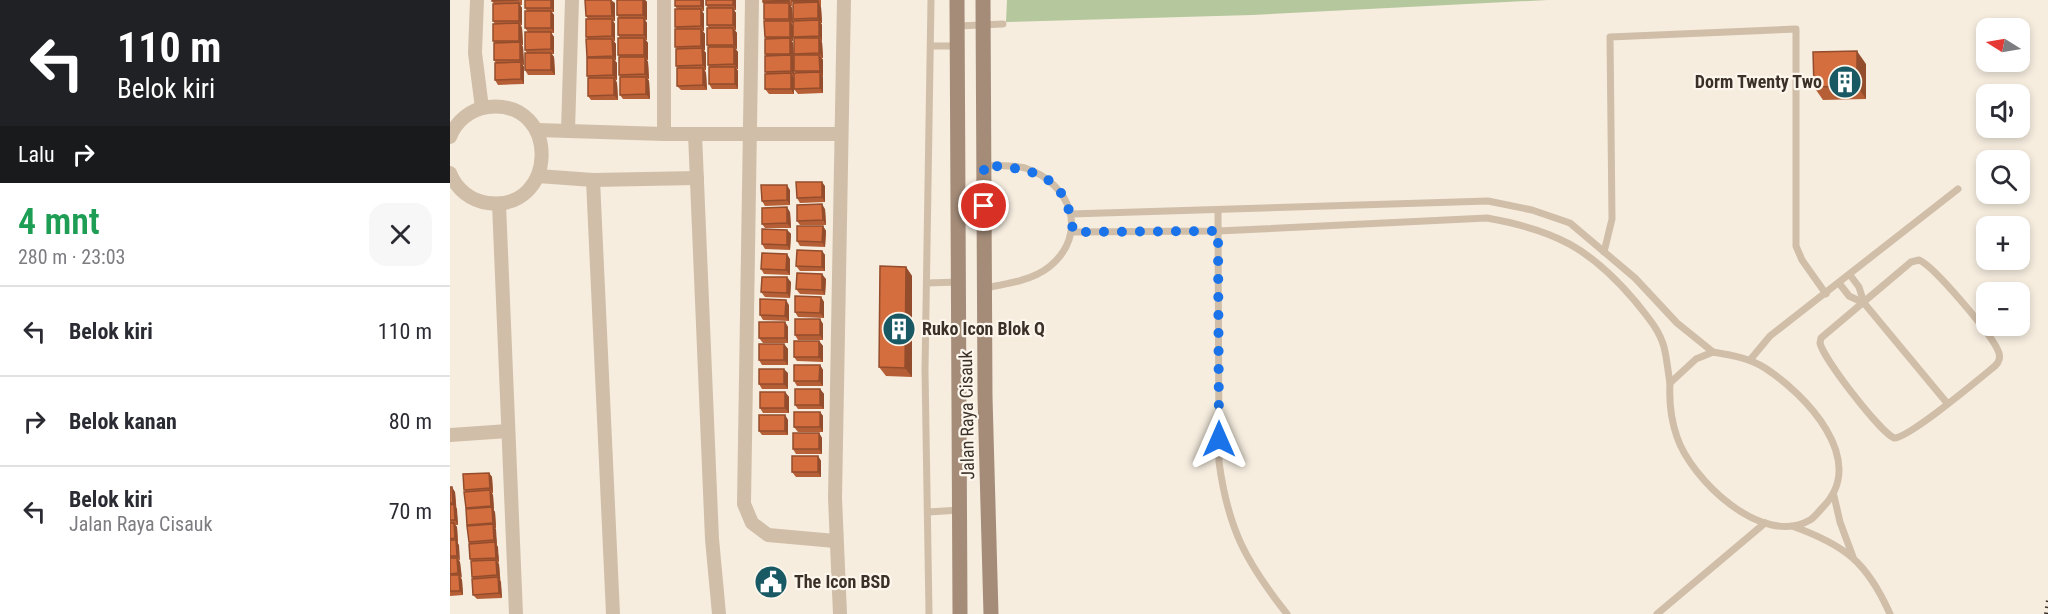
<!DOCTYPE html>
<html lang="id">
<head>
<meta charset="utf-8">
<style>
  body { margin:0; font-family:"Roboto Condensed",sans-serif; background:#f7f7f7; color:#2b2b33; height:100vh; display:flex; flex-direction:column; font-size:22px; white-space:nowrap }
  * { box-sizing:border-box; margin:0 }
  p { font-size:20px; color:#7c7c81 }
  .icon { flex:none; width:33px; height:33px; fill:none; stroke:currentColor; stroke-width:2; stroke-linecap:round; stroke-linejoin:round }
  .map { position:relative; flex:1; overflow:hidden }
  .details { display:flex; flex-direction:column; background:#fff; width:450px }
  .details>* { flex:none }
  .top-card { background:#202124; color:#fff; overflow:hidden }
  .needle { width:39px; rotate:281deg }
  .tools { position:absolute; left:1526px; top:18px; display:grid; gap:12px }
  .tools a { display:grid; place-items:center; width:54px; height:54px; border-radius:12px; background:#fff; box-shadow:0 3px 9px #0003; font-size:30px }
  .pin { position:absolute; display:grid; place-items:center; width:51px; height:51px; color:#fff; margin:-26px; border:3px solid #fff; border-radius:50%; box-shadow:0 2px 6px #0007 }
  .me { position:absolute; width:66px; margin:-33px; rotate:0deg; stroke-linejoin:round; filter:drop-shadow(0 0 4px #0008) }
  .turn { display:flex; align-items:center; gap:21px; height:126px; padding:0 18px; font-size:27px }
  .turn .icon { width:78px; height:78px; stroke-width:2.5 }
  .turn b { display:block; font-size:42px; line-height:51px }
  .then { display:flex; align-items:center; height:57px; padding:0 18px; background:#0003; gap:12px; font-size:22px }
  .round { display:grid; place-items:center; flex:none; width:63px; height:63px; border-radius:18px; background:#f7f7f7 }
  .overview { display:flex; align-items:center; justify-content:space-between; height:102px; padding:0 18px }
  h1 { font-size:36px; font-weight:600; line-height:45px; color:#1e9e55 }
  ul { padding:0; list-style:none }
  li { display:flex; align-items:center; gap:18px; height:90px; padding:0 18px; border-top:2px solid #e1e1e2 }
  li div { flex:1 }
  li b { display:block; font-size:22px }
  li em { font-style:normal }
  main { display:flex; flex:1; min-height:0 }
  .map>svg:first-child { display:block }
  .green { fill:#b5c79c }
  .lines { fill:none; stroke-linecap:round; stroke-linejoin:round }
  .lane { stroke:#d0bea8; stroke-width:7 }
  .street { stroke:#d0bea8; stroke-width:14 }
  .secondary { stroke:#a48c79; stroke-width:15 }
  .rail { stroke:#3c3129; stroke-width:4; stroke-dasharray:1.5 4.5; stroke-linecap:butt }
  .wall { fill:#b65f36 }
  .shaded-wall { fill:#944d2c }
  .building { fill:#d46e3f; stroke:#944d2c; stroke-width:1.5 }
  .route { stroke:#1a73e8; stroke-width:10; stroke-dasharray:0 18 }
  .labels { text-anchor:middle; stroke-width:4.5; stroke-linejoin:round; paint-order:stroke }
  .poi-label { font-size:18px; font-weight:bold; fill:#3c3129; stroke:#fcf6ec; text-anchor:start }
  .street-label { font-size:18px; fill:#3c3129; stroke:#fcf6ec }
</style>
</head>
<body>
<main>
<section class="details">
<div class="top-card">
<div class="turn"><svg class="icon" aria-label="left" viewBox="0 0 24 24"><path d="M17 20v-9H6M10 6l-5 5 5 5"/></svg><div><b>110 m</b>Belok kiri</div></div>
<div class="then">Lalu<svg class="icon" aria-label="right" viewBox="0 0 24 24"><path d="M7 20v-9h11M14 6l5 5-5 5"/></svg></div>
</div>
<div class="overview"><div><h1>4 mnt</h1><p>280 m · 23:03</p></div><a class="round"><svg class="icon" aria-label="close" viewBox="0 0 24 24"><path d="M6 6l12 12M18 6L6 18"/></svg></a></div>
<ul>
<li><svg class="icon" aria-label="left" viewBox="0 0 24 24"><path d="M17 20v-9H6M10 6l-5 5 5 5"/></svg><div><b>Belok kiri</b></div><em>110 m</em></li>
<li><svg class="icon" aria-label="right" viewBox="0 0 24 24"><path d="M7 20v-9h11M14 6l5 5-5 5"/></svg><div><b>Belok kanan</b></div><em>80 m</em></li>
<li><svg class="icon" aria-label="left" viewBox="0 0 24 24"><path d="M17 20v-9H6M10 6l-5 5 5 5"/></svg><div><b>Belok kiri</b><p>Jalan Raya Cisauk</p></div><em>70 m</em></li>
</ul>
</section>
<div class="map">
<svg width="1598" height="614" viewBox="0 0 1598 614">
  <rect width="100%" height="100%" fill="#f6eddf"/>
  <path class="green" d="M557 0H1098L802 15 556 22Z"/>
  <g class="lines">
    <g class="lane">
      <path d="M508 26 553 24"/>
      <path d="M481 46H508"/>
      <path d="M768 211 769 462C778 529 796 562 837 614"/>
      <path d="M621 214 1038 201 1082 210 1120 223 1185 278 1227 323 1263 352"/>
      <path d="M623 232 768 231 1037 218C1105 230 1140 248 1185 301 1196 315 1209 329 1214 347 1217 359 1218 372 1220 383"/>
      <path d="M1154 252 1162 219 1160 37 1346 29V246L1352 260 1376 294"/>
      <path d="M1469 260C1484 266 1544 337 1549 353 1551 359 1548 363 1545 366 1529 379 1459 438 1444 438 1430 432 1373 358 1370 343L1371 338 1461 262Z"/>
      <path d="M1400 275 1409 287 1414 303"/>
      <path d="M477 283 509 282"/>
      <path d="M1389 283 1399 296 1414 303 1497 403"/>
      <path d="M534 288C556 284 581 281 599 267 640 234 621 183 575 168 563 165 547 166 534 165"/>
      <path d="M1263 352C1281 355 1300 358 1315 368 1355 394 1419 460 1373 507 1369 511 1365 517 1360 520 1312 548 1241 479 1227 437 1221 420 1219 401 1220 383L1246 359Z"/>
      <path d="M1300 360 1320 336 1508 189"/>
      <path d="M1384 496 1390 522 1403 557"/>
      <path d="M478 512 510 510"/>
      <path d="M1342 526C1395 545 1417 562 1440 614"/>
      <path d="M479 614 475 370 481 0"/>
      <path d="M1207 614 1315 523"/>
    </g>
    <g class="street">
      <path d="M27 0 25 53 32 108"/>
      <path d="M214 0V134"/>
      <path d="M302 0 294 504 302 523 318 535 385 541"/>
      <path d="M87 130 214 134H391"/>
      <path d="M118 130 122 0"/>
      <path d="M245 134 262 539 269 614"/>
      <path d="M0 137C6 121 21 109 38 107 111 99 108 212 38 203 21 201 6 189 0 173"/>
      <path d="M88 176 143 180 247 178"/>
      <path d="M143 180 163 614"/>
      <path d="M49 204 66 614"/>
      <path d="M0 435 58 431"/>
      <path d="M390 614 385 498 394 0"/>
    </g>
    <g class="secondary">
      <path d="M507 0 510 614"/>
      <path d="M533 0 535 397 541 614"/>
    </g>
    <path class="rail" d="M1596 614 1598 600"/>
  </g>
  <g class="wall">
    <path d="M72 0V5H70L72 8V25H71L72 28 73 45H72L73 47 74 65H73L74 67V84L48 85 45 80 46 63 44 60 45 43 43 41 45 24 43 21 44 4 42 1Z"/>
    <path d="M75 0H104V12H102L104 15V33H101L104 37V54H102L104 57 105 75H78L75 70 77 53 75 50 78 32 75 28 77 11 75 8Z"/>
    <path d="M167 0H195L197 2V20H195L197 23V40H196L198 43V60H197L198 62 199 79H198L199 81 200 99H173L170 95 171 77 169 75 170 57 168 55 170 38 168 35 169 18 167 15Z"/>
    <path d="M254 0V11H252L254 14V31H253L255 34 254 51 256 53V70H255L256 73 257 90H231L227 86 228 68 226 66 227 48 225 47 227 29 225 27 227 9 225 6Z"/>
    <path d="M286 0V10H284L286 13V30H285L287 33 286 50 288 52V69H287L288 71V89H262L259 84 260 67 258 65 259 47 257 45 259 28 257 25 258 8 256 5Z"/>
    <path d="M342 0V6H341L342 8 343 23H342L343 26V41H342L343 43 344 59H343L344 60V73H346L344 71 345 55 344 54V21L343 19V3L342 1 371 0V6H370L371 7 372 23H371L372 25V41H371L372 42 373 58H372L373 60V76H372L373 77V93L348 94 344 89V76H343L344 78V94H319L315 89 317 74 315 72 316 39 315 37V21L314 19V3L313 2Z"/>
    <path d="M165 3V21H163L165 24V41H164L166 44 165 61 167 63V80H166L167 83 168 100H141L138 96 139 78 137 76 138 58 137 57 138 39 136 37 138 19 136 16Z"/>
    <path d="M1416 64V99L1373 100 1364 87Z"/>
    <path d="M375 186V202L350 203 347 198Z"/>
    <path d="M340 190V205L315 206 312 201Z"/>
    <path d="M375 209 376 225H350L347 221Z"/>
    <path d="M340 212 341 228H315L312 224Z"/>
    <path d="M373 226 376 231 375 247 350 246 347 241Z"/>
    <path d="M337 230 341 234 340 250 315 249 312 244Z"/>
    <path d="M372 251 375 255V271H350L346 266Z"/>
    <path d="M340 259V275L314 274 311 269Z"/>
    <path d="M456 267 462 276V377L436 376 429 367Z"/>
    <path d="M376 279 375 295 350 294 346 289Z"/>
    <path d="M341 282 340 298 315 297 311 292Z"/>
    <path d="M371 297 374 302V318L348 317 345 312Z"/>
    <path d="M339 305V321L313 320 310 315Z"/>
    <path d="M370 319 373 324V340H348L345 335Z"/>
    <path d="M335 322 338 327V343H313L309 338Z"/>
    <path d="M369 341 373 346V362L347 361 344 357Z"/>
    <path d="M334 344 338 349V365H312L309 360Z"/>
    <path d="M370 365 373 370V386H347L344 381Z"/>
    <path d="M338 373V389H312L309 384Z"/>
    <path d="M370 389 374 394V409H348L345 405Z"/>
    <path d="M335 392 339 397V413H313L310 408Z"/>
    <path d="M370 412 373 416V432H348L344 427Z"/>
    <path d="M335 415 338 420V435H312L309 431Z"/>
    <path d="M369 433 372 438V454H346L343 449Z"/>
    <path d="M368 456 371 461V477H346L342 472Z"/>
    <path d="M39 473 42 477 43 493H42L43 495 44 511 45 512 46 528H45L49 562 48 563 49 564 52 598 27 599 23 595V579L22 577V561L20 559 18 526 17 525V509L16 508V492L14 490Z"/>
    <path d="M0 487 5 492 8 525H5L7 527 9 561 10 562 11 578 12 580 13 595 0 596Z"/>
  </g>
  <g class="shaded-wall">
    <path d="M101 0H104V12L101 8Z"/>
    <path d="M161 0 165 3V21L162 16Z"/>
    <path d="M193 0H195L197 2V20L193 15Z"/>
    <path d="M251 0H254V11L251 6Z"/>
    <path d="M283 0H286V10L283 5Z"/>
    <path d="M368 2 371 7 372 23 368 18Z"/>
    <path d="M69 3 72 8V25L69 21Z"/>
    <path d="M339 3 342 8 343 23 339 19Z"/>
    <path d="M283 8 286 13V30L283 25Z"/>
    <path d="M251 9 254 14V31L251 26Z"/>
    <path d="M101 11 104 15V33L101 28Z"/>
    <path d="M194 18 197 23V40L194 35Z"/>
    <path d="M162 19 165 24V41L162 36Z"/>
    <path d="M369 20 372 25V41L369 36Z"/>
    <path d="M340 21 343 26V41L340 37Z"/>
    <path d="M69 23 72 28 73 45 69 41Z"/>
    <path d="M283 28 287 33V50L284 45Z"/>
    <path d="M251 29 255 34V51L251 46Z"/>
    <path d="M101 32 104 37V54L101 49Z"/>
    <path d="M194 38 198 43V60L194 55Z"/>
    <path d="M340 38 343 43 344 59 340 54Z"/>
    <path d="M369 38 372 42 373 58 369 53Z"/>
    <path d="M162 39 166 44V61L163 56Z"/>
    <path d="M70 42 73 47 74 65 70 60Z"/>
    <path d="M284 47 288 52V69L284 64Z"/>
    <path d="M252 48 256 53V70L253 65Z"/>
    <path d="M1407 51 1416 64V99L1407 86Z"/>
    <path d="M101 53 104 57 105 75 101 70Z"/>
    <path d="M341 55 344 60V76L341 71Z"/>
    <path d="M369 55 373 60V76L370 71Z"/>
    <path d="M195 57 198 62 199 79 195 74Z"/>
    <path d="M163 58 167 63V80L163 75Z"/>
    <path d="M71 62 74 67V84L71 79Z"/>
    <path d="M285 67 288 71V89L285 84Z"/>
    <path d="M253 68 256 73 257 90 253 85Z"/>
    <path d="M370 72 373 77V93L370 88Z"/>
    <path d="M341 73 344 78V94L341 89Z"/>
    <path d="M196 77 199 81 200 99 196 94Z"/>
    <path d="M164 78 167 83 168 100 164 95Z"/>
    <path d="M372 182 375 186V202L372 197Z"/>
    <path d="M337 185 340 190V205L337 200Z"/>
    <path d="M372 204 375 209 376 225 373 220Z"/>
    <path d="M337 207 340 212 341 228 337 223Z"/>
    <path d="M373 226 376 231 375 247 372 242Z"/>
    <path d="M337 230 341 234 340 250 337 245Z"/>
    <path d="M372 251 375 255V271L372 267Z"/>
    <path d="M337 254 340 259V275L336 270Z"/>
    <path d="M456 267 462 276V377L455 368Z"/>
    <path d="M372 274 376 279 375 295 372 290Z"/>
    <path d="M337 277 341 282 340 298 337 293Z"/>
    <path d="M371 297 374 302V318L370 313Z"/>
    <path d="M336 300 339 305V321L335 316Z"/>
    <path d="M370 319 373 324V340L370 335Z"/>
    <path d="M335 322 338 327V343L335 338Z"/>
    <path d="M369 341 373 346V362L369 357Z"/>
    <path d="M334 344 338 349V365L334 360Z"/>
    <path d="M370 365 373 370V386L369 381Z"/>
    <path d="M334 369 338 373V389L334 384Z"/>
    <path d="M370 389 374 394V409L370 405Z"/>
    <path d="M335 392 339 397V413L335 408Z"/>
    <path d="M370 412 373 416V432L370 427Z"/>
    <path d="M335 415 338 420V435L335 431Z"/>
    <path d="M369 433 372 438V454L369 449Z"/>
    <path d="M368 456 371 461V477L368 472Z"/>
    <path d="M39 473 42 477 43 493 40 488Z"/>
    <path d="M2 487 5 492 6 507 3 503Z"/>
    <path d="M40 490 43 495 44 510 41 506Z"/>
    <path d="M4 504 7 509 8 525 5 520Z"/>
    <path d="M42 507 45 512 46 528 43 523Z"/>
    <path d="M4 523 7 527 8 543 5 538Z"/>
    <path d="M43 524 46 529 47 545 44 540Z"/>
    <path d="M6 540 9 545 10 561 7 556Z"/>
    <path d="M45 542 48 547 49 562 46 558Z"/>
    <path d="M7 558 10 562 12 578 8 573Z"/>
    <path d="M46 560 49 564 50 580 47 575Z"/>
    <path d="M9 575 12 580 13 595 10 591Z"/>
    <path d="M48 577 51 582 52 598 49 593Z"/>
  </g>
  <g class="building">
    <path d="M42 0H69L42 1Z"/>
    <rect x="75" y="0" width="26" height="8"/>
    <path d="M135 0H161L162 16H136Z"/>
    <rect x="167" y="0" width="26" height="15"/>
    <rect x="225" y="0" width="26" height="6"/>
    <rect x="256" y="0" width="27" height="5"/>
    <path d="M313 0H339V1L313 2Z"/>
    <rect x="342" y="0" width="26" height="1"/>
    <path d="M368 2V18L343 19V3Z"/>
    <path d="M69 3V21H43V4Z"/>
    <rect x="314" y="3" width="25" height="16"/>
    <rect x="257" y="8" width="26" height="17"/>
    <path d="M225 9H251V26L225 27Z"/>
    <rect x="75" y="11" width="26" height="17"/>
    <rect x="168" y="18" width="26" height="17"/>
    <path d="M136 19H162V36L136 37Z"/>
    <path d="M369 20V36L343 37V21Z"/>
    <path d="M314 21H340V37H315Z"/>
    <path d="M69 23V41H43V24Z"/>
    <path d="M257 28H283L284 45H257Z"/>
    <path d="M225 29H251V46L225 47Z"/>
    <path d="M75 32H101V49L75 50Z"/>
    <rect x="168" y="38" width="26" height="17"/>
    <path d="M340 38V54H315V39Z"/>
    <path d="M344 38H369V53L344 54Z"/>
    <path d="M136 39H162L163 56 137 57Z"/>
    <path d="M70 42V60H44V43Z"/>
    <path d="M258 47H284V64L258 65Z"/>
    <path d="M252 48 253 65 226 66V49Z"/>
    <path d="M1407 51V86L1364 87 1363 52Z"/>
    <rect x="75" y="53" width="26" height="17"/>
    <path d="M341 55V71L315 72V56Z"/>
    <path d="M344 55H369L370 71H344Z"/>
    <path d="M169 57H195V74L169 75Z"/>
    <path d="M137 58H163V75L137 76Z"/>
    <path d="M71 62V79L45 80V63Z"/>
    <rect x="259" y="67" width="26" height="17"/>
    <path d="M227 68H253V85L227 86Z"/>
    <path d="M370 72V88L344 89V73Z"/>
    <path d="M341 73V89H315V74Z"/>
    <path d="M170 77H196V94L170 95Z"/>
    <path d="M138 78H164V95L138 96Z"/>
    <path d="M346 182H372V197L347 198Z"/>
    <path d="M311 185H337V200L312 201Z"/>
    <path d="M372 204 373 220 347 221V205Z"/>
    <path d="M337 207V223L312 224V208Z"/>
    <path d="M347 226H373L372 242 347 241Z"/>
    <path d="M312 229 337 230V245L312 244Z"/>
    <path d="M347 250 372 251V267L346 266Z"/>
    <path d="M312 253 337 254 336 270 311 269Z"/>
    <path d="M430 266 456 267 455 368 429 367Z"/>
    <path d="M347 273 372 274V290L346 289Z"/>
    <path d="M312 277H337V293L311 292Z"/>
    <path d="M345 296 371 297 370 313 345 312Z"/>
    <path d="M310 299 336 300 335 316 310 315Z"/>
    <rect x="345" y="319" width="25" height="16"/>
    <rect x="309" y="322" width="26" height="16"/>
    <rect x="344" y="341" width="25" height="16"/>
    <rect x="309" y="344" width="25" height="16"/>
    <path d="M344 365H370L369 381H344Z"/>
    <rect x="309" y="369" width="25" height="15"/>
    <rect x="345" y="389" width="25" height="16"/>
    <rect x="310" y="392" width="25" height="16"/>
    <rect x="344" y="412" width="26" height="15"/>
    <rect x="309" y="415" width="26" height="16"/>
    <rect x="343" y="433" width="26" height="16"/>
    <rect x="342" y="456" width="26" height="16"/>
    <path d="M39 473 40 488 14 490 13 474Z"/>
    <path d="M0 487H2L3 503H0Z"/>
    <path d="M40 490 41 506 16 508 14 492Z"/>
    <path d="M4 504 5 520H0V505Z"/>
    <path d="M42 507 43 523 17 525 16 509Z"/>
    <path d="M0 523H4L5 538 0 539Z"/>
    <path d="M43 524 44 540 19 542 17 526Z"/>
    <path d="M0 540H6L7 556H0Z"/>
    <path d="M45 542 46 558 20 559 19 544Z"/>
    <path d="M0 558H7L8 573 0 574Z"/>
    <path d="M46 560 47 575 22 577 21 561Z"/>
    <path d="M0 575H9L10 591H0Z"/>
    <path d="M48 577 49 593 23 595 22 579Z"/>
  </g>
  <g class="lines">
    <path class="route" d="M534 206V165C585 169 617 174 623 232L768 231 769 439"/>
  </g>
  <defs>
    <symbol id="building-disc" viewBox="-11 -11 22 22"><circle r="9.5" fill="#195963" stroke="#fcf6ec"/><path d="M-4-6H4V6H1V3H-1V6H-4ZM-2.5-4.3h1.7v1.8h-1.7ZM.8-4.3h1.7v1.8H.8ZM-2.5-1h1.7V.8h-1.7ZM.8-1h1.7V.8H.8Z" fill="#fff"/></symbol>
    <symbol id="civic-disc" viewBox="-11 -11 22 22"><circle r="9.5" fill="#195963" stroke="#fcf6ec"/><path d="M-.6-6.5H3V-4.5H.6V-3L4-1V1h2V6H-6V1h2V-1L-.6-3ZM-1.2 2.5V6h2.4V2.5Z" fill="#fff"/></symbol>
  </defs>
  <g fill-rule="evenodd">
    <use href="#building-disc" x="1376" y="63" width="38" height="38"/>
    <use href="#building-disc" x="430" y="310" width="38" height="38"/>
    <use href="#civic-disc" x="302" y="563" width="38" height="38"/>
  </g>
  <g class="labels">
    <g class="poi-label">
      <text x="1372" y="88" text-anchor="end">Dorm Twenty Two</text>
      <text x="472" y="335">Ruko Icon Blok Q</text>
      <text x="344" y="588">The Icon BSD</text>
    </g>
    <g class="street-label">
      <text transform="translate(517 415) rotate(-91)" y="6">Jalan Raya Cisauk</text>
    </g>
  </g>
</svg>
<div class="tools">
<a><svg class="needle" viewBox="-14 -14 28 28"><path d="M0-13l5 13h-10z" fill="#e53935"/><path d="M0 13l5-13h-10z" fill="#7c7c81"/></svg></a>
<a><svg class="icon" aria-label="sound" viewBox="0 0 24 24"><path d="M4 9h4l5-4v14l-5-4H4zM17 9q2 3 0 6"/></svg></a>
<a><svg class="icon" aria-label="search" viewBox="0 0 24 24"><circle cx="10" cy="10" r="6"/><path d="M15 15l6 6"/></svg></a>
<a>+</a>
<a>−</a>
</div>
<div class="pin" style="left:534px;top:206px;background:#d93025"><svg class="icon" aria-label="arrive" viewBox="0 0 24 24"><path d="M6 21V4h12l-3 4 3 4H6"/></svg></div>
<svg class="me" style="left:769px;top:439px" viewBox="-20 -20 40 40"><path d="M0-17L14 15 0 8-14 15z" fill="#1a73e8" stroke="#fff" stroke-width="4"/></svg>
</div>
</main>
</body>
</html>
